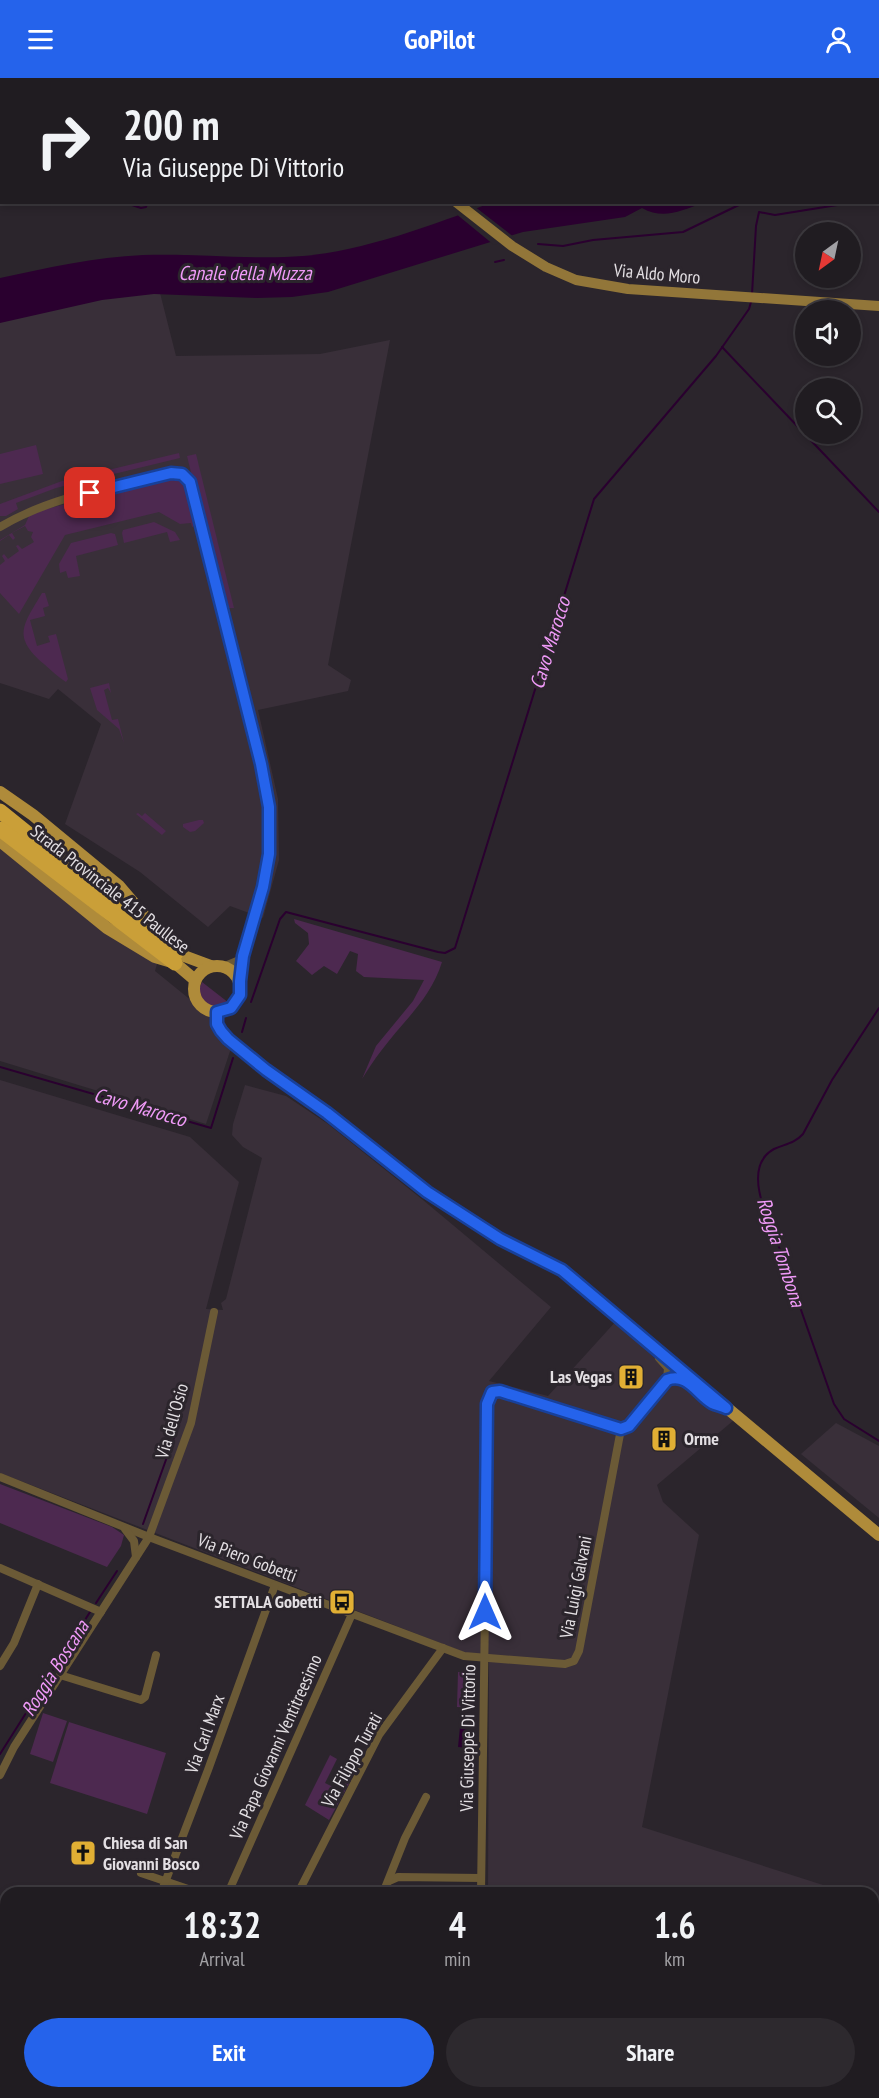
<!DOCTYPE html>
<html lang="en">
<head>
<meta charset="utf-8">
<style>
  body { margin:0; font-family:"PT Sans Narrow",sans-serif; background:#2d292e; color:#f1f3f6; height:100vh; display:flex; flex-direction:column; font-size:22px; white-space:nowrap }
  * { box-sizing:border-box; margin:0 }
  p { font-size:20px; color:#a2a1a5 }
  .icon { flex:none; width:33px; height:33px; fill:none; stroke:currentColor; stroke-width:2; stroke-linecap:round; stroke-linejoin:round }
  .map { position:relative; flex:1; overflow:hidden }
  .details { position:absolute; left:0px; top:1809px; width:879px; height:212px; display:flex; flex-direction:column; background:#201c21; border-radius:18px 18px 0 0; box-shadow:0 3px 9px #0003,0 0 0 2px #3d3a3f }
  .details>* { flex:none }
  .hud { position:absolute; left:0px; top:0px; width:879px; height:126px; box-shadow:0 3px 9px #0003,0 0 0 2px #3d3a3f; background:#201c21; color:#f1f3f6; overflow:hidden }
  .needle { width:39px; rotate:213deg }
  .controls { position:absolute; left:795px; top:144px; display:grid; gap:12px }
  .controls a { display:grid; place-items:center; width:66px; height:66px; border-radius:50%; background:#201c21; box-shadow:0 3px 9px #0003,0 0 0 2px #3d3a3f; font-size:30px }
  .pin { position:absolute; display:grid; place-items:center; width:51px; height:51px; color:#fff; margin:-26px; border-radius:12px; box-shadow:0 3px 9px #0006 }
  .me { position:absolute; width:66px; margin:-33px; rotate:0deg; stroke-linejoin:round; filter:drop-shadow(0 0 4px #0008) }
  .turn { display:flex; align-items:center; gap:21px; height:126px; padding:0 24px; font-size:27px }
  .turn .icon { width:78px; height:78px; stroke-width:2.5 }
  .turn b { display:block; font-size:42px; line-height:51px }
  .eta { display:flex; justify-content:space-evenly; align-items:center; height:102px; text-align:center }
  .eta b { font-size:36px; font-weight:700; line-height:42px }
  .primary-button { display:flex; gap:12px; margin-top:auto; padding:12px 24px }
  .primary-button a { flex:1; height:69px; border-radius:36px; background:#2563eb; color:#fff; font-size:24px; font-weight:700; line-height:69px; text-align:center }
  .primary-button a+a { background:#2d292e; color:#f1f3f6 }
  header { display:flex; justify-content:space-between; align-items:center; height:78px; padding:0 24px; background:#2563eb; color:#fff; font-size:27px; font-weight:700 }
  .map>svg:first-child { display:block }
  .built { fill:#392f39 }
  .green { fill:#4d2950 }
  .water { fill:#2a002f }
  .pier { fill:#2b252c }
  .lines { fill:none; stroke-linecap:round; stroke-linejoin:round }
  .stream { stroke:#2a002f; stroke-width:2 }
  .street { stroke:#6b5a36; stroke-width:8 }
  .secondary { stroke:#927639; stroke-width:10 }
  .primary { stroke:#af8b3a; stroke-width:12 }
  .highway { stroke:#ca9f38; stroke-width:15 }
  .route-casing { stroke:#184099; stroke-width:15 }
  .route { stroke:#2563eb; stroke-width:10 }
  .labels { text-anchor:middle; stroke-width:6; stroke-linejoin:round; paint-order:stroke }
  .street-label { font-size:18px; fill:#e3dfe3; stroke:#2b252c }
  .poi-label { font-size:18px; font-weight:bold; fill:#e3dfe3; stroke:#2b252c; text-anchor:end }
  .water-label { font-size:20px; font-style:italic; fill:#f09af8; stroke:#2b252c }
</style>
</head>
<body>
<header><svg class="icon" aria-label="menu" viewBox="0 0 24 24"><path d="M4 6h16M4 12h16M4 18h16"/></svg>GoPilot<svg class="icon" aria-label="person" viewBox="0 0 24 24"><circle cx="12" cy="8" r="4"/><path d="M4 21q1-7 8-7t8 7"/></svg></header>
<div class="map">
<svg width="879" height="2020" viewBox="0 0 879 2020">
  <rect width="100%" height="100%" fill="#2b252c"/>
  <g class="built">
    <path d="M486 0H871L486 1Z"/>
    <path d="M158 207 176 278 320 276 390 262 328 587 351 602 348 613 258 632 278 721 279 782 263 840 230 828 208 849 140 794 65 746 101 646 58 611 49 621 0 605V238Z"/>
    <path d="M0 749 159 879 155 893 235 958 206 1046 0 983Z"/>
    <path d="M0 1002 190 1059 239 1104 206 1231 223 1232 221 1225 226 1221 262 1080 243 1069 232 1057 233 1046 245 1007 286 1018 328 1046 423 1122 551 1229 489 1303 548 1318 617 1242 734 1342 657 1407 663 1424 699 1457 642 1749 848 1815H488L489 1577 466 1575 0 1395Z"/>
    <path d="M836 1345 879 1368V1440L801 1376Z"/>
    <path d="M873 1823 879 1825V1863L873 1866Z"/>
  </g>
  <g class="green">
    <path d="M36 367 43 396 0 406V376Z"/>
    <path d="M179 375 180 380 56 410 16 425 18 431 6 438H0V426L62 403Z"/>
    <path d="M196 376 234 530H228L223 525 187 378Z"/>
    <path d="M170 400C192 400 192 428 195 444L194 448 192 449 191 445 180 446 159 434 65 457 19 536 0 515V487L5 483 2 478 4 476 8 481 19 473 16 468 18 467 22 471 34 464 31 459 33 454 28 453 25 448 12 455 15 460 13 462 9 457 0 463V462L25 447 29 438 46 431Z"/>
    <path d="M154 444 175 454 180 462 170 464 167 454 124 465 122 455 123 452Z"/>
    <path d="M111 455 115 456 118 467 76 478 80 498 68 500 66 493 60 495 59 486 71 465Z"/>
    <path d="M42 515H45L49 528 43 530 45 538 30 542 37 568 50 564 48 558 56 556 68 601 66 604C58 599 51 592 44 586 11 558 24 546 42 515Z"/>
    <path d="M109 605 111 615 108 610 104 612 112 642 118 641 124 665 119 651 97 632 90 610Z"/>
    <path d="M138 735 142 738 145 735 166 753 162 757 136 736Z"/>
    <path d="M199 742H203L204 745 195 753 190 754 183 749V746Z"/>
    <path d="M294 841 442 884C430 922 404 942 381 973 374 982 368 991 362 1001L376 968 413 923 424 902 364 899 356 893 358 876 350 873 337 896 324 888 312 897 296 883 309 866 308 855 295 845Z"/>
    <path d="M202 904 229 925C218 935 205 931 198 918L199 911Z"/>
    <path d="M0 1406 112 1449 124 1457 121 1468 107 1489 0 1445Z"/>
    <path d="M458 1594 473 1595V1630L457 1629Z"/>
    <path d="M43 1635 67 1643 53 1684 30 1676Z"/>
    <path d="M69 1644 166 1675 147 1736 50 1705Z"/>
    <path d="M330 1677 337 1681 325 1705 341 1713 353 1689 356 1693 329 1742 305 1727Z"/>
    <path d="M879 1972V2020H833L837 2015 873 2014V1978Z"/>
    <path d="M0 1983 6 1985V2014L8 2015V2016L0 2013Z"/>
    <path d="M487 2015V2014L579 2015 568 2020H487Z"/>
  </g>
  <g class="water">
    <path d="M490 125H702C681 133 663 142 642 130L625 139 523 154 328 214 292 219 257 220 154 216 102 222 0 245V200C47 190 95 179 143 177 196 175 250 182 303 178 362 173 434 147 490 125Z"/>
    <path d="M460 1649H469L472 1670 458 1669Z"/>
  </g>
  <path class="pier" d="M474 128 515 160 494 167 455 135Z"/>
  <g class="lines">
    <g class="stream">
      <path d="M51 0 54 2"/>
      <path d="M415 0 424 2"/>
      <path d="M649 0V2"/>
      <path d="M290 2V0"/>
      <path d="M0 78 2 79"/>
      <path d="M878 111H879"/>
      <path d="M878 123H879"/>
      <path d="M123 124 141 130 146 129 148 124"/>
      <path d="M538 166 563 168 593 162 683 154 745 124"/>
      <path d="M495 184 504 182"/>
      <path d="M752 216 756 148 759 134 775 137 856 124"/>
      <path d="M722 269 879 434"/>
      <path d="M251 924 280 841 286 834 438 874 445 875 455 870 594 421 716 278 749 231 751 224"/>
      <path d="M879 930 832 1002 803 1056C794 1066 785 1066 774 1071 745 1087 762 1129 773 1152L834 1326 844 1341 879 1363"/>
      <path d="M242 954 246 940"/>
      <path d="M0 989 211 1050 233 980"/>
      <path d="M143 1446 182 1337"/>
      <path d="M96 1525 117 1493"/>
      <path d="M0 1676 90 1534"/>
      <path d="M873 1850 879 1847"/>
      <path d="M873 1855 879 1852"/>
      <path d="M873 1959 879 1953"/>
      <path d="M808 2020 814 2014"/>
    </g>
    <g class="street">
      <path d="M168 2 169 0"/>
      <path d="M178 2V0"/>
      <path d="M0 449C52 418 113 409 171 395L182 396 190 404 261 686C266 710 271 735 271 760 270 800 254 840 243 878"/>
      <path d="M225 888 237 883 243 878 240 903"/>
      <path d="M667 1302 678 1300 693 1308"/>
      <path d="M0 1399 149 1459 464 1578 565 1586 574 1583 579 1573 621 1351"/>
      <path d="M125 1451 134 1463 136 1479"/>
      <path d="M0 1490 101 1534"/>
      <path d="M0 1588 14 1565 38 1506"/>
      <path d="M60 1597 141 1622 145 1619 156 1577"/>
      <path d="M0 1697 14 1669 149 1459 191 1345 214 1234"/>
      <path d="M141 1795 200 1815"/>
      <path d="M389 1803 398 1799 481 1800"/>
      <path d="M161 1815 208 1692 275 1507"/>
      <path d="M228 1815 352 1536"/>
      <path d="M298 1815 379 1657 443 1570"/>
      <path d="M383 1815 405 1760 426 1719"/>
      <path d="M481 1815 488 1321 492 1314 500 1313 621 1351 632 1345 667 1302 668 1290 659 1280"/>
      <path d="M0 1848 6 1850"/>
      <path d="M0 1923 6 1884"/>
      <path d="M0 1966 6 1967"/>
      <path d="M338 2014 345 2020"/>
      <path d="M0 2019 4 2020"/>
      <path d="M36 2020 37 2014"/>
      <path d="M97 2020 99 2014"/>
      <path d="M160 2020 161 2014"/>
      <path d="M199 2020 203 2014"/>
      <path d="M266 2020 271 2014"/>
      <path d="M432 2020 444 2014"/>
      <path d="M481 2020V2014"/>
    </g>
    <g class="secondary">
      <path d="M97 0 100 2"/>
      <path d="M456 124 512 168 546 189 576 202 628 211 879 228"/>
    </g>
    <g class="primary">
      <path d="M0 714 33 737 119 808 160 856"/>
      <path d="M0 763 107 850 155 879 175 885 195 902"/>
      <path d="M172 870 176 875 211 888"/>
      <circle cx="217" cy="911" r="23"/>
      <path d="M217 934V946L221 953 228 961 269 995 327 1035 427 1114 500 1161 562 1192 879 1457"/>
      <path d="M873 1877 879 1874"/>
      <path d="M584 2020 595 2014"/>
    </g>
    <g class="highway">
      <path d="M0 733 176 875"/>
      <path d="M0 751 175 885"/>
    </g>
  </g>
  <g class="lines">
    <defs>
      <path id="route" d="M90 415 171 395 182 396 190 404 261 686 269 729V776L263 809 243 878 240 903V917L231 930 217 934V946L221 953 228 961 266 992 327 1035 427 1114 500 1161 562 1192 726 1330C722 1328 716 1327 712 1325 697 1316 687 1294 667 1302L629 1348 621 1351 500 1313 492 1314 487 1326 485 1534"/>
    </defs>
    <use href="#route" class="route-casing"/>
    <use href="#route" class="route"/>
  </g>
  <defs>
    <symbol id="building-square" viewBox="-11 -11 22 22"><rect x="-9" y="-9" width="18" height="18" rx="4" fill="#e1af34" stroke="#2b252c"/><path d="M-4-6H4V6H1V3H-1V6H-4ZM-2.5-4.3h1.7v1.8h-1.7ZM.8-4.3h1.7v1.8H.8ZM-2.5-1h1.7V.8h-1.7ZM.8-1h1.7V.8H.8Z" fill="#111"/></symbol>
    <symbol id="bus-square" viewBox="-11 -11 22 22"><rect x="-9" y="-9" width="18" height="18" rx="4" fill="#e1af34" stroke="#2b252c"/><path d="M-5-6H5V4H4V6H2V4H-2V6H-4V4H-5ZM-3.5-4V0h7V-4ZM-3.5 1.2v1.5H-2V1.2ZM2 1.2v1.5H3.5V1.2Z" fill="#111"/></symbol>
    <symbol id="church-square" viewBox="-11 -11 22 22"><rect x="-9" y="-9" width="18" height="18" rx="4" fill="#e1af34" stroke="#2b252c"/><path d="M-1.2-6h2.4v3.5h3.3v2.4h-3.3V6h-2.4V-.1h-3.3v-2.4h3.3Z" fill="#111"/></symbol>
  </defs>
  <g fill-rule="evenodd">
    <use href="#building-square" x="616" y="1284" width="30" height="30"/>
    <use href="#building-square" x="649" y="1346" width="30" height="30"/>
    <use href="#bus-square" x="327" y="1509" width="30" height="30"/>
    <use href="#church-square" x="68" y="1760" width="30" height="30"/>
  </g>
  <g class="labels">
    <g class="street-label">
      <text transform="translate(657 196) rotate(5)" y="6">Via Aldo Moro</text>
      <text transform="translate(110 811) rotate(38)" y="6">Strada Provinciale 415 Paullese</text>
      <text transform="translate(172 1343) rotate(-74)" y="6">Via dell'Osio</text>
      <text transform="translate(247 1480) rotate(21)" y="6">Via Piero Gobetti</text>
      <text transform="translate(576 1509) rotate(-79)" y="6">Via Luigi Galvani</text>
      <text transform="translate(205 1656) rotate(-70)" y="6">Via Carl Marx</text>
      <text transform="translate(468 1660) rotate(-89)" y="6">Via Giuseppe Di Vittorio</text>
      <text transform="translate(276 1669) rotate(-66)" y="6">Via Papa Giovanni Ventitreesimo</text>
      <text transform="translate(352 1682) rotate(-61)" y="6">Via Filippo Turati</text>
    </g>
    <g class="poi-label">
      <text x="612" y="1305">Las Vegas</text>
      <text x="684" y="1367" text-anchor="start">Orme</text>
      <text x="322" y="1530">SETTALA Gobetti</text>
      <text x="103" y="1771" text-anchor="start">Chiesa di San<tspan x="103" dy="21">Giovanni Bosco</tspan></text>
    </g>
    <g class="water-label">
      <text x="245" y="202">Canale della Muzza</text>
      <text transform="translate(550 565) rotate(-73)" y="7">Cavo Marocco</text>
      <text transform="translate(140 1029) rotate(16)" y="7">Cavo Marocco</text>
      <text transform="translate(781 1174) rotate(72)" y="7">Roggia Tombona</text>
      <text transform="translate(55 1590) rotate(-58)" y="7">Roggia Boscana</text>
    </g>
  </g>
</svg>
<div class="controls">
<a><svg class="needle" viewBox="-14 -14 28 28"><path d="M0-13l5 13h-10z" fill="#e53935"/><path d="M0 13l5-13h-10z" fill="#a2a1a5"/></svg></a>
<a><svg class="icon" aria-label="sound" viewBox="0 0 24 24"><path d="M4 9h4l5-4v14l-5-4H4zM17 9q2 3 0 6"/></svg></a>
<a><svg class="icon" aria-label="search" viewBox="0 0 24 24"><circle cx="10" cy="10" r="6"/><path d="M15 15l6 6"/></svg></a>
</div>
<div class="pin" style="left:90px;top:415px;background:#d93025"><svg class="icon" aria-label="arrive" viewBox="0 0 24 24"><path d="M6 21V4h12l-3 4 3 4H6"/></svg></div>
<svg class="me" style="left:485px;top:1534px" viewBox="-20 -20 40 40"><path d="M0-17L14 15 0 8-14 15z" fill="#2563eb" stroke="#fff" stroke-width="4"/></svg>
<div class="hud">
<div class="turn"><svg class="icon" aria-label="right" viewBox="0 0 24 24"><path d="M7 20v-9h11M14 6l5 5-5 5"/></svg><div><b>200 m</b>Via Giuseppe Di Vittorio</div></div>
</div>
<section class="details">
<div class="eta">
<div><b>18:32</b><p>Arrival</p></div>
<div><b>4</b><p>min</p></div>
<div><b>1.6</b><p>km</p></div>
</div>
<div class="primary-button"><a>Exit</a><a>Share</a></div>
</section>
</div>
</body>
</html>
